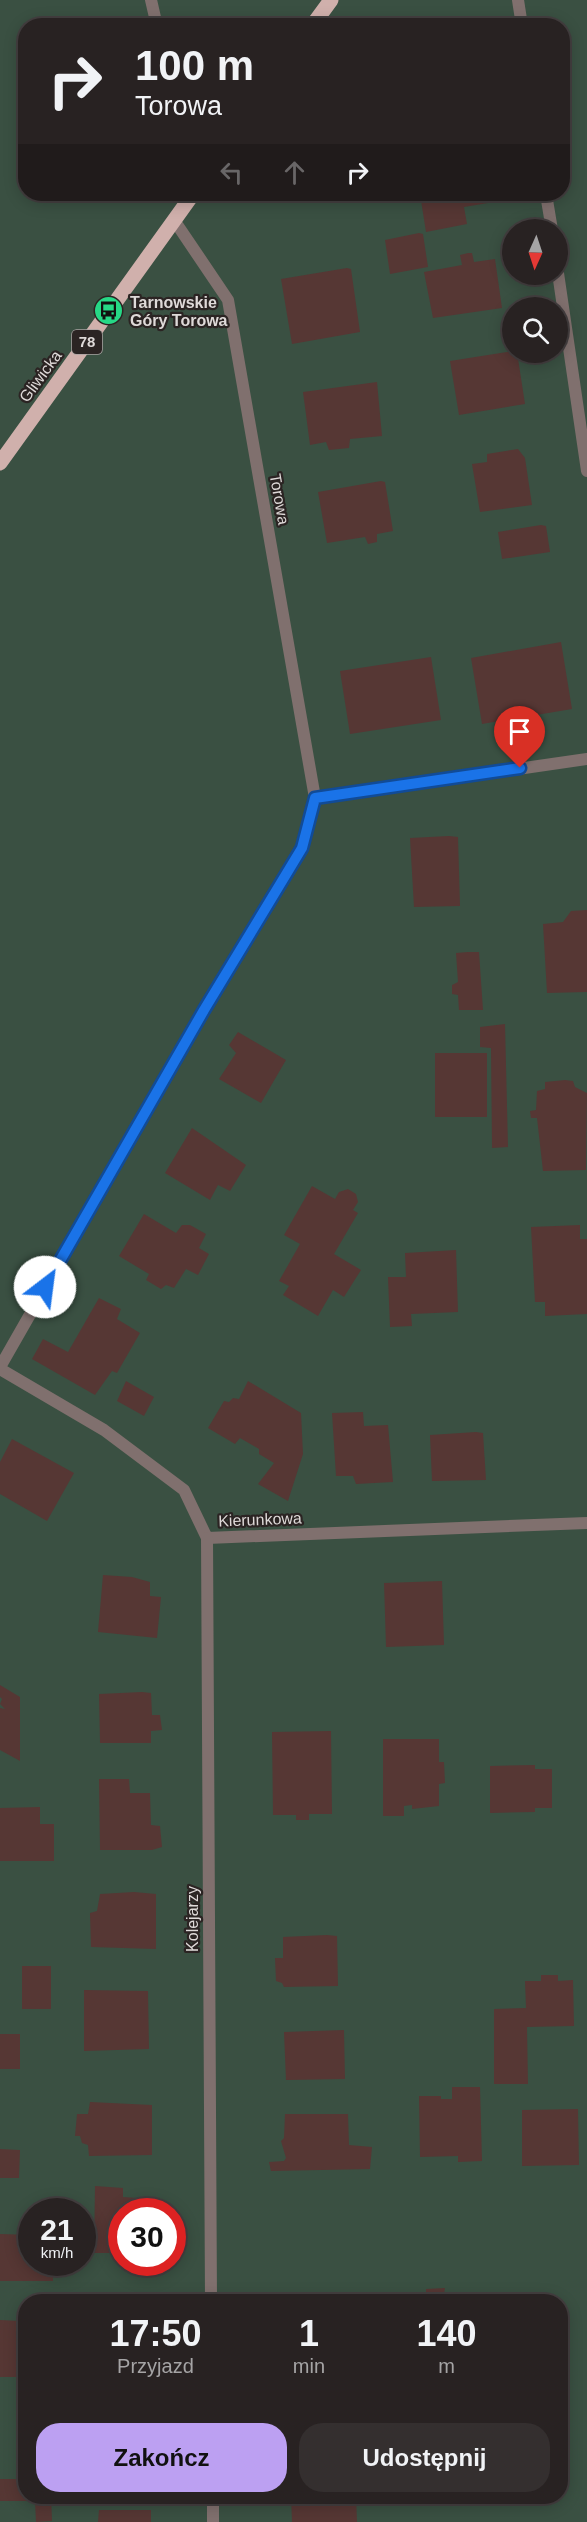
<!DOCTYPE html>
<html lang="pl">
<head>
<meta charset="utf-8">
<style>
  body { margin:0; font-family:Helvetica,sans-serif; background:#342f2f; color:#f1f3f6; height:100vh; display:flex; flex-direction:column; font-size:22px; white-space:nowrap }
  * { box-sizing:border-box; margin:0 }
  p { font-size:20px; color:#a5a4a5 }
  .icon { flex:none; width:33px; height:33px; fill:none; stroke:currentColor; stroke-width:2; stroke-linecap:round; stroke-linejoin:round }
  .map { position:relative; flex:1; overflow:hidden }
  .panel { position:absolute; left:18px; top:2294px; width:550px; height:210px; display:flex; flex-direction:column; background:#282222; border-radius:24px; box-shadow:0 3px 15px #0003,0 0 0 2px #443f40 }
  .panel>* { flex:none }
  .hud { position:absolute; left:18px; top:18px; width:552px; height:183px; border-radius:24px; box-shadow:0 3px 15px #0003,0 0 0 2px #443f40; background:#282222; color:#f1f3f6; overflow:hidden }
  .needle { width:39px; rotate:183deg }
  .controls { position:absolute; left:502px; top:219px; display:grid; gap:12px }
  .controls a { display:grid; place-items:center; width:66px; height:66px; border-radius:50%; background:#282222; box-shadow:0 3px 15px #0003,0 0 0 2px #443f40; font-size:30px }
  .speed { position:absolute; left:18px; top:2198px; display:flex; gap:12px; font-size:30px; font-weight:700; text-align:center }
  .speed>* { display:grid; place-content:center; width:78px; height:78px; border-radius:50%; background:#282222; box-shadow:0 3px 15px #0003,0 0 0 2px #443f40; line-height:1 }
  .speed small { font-size:15px; font-weight:400 }
  .speed .limit { border:9px solid #d22; background:#fff; color:#111 }
  .pin { position:absolute; display:grid; place-items:center; width:51px; height:51px; color:#fff; margin:-62px -26px; border-radius:50% 50% 50% 0; rotate:-45deg; box-shadow:0 0 6px #0007 }
  .pin .icon { rotate:45deg }
  .me { position:absolute; width:66px; margin:-33px; rotate:30deg; stroke-linejoin:round; filter:drop-shadow(0 0 4px #0008) }
  .turn { display:flex; align-items:center; gap:21px; height:126px; padding:0 18px; font-size:27px }
  .turn .icon { width:78px; height:78px; stroke-width:2.5 }
  .turn b { display:block; font-size:42px; line-height:51px }
  .lanes { display:flex; align-items:center; height:57px; padding:0 18px; background:#0003; justify-content:center; gap:30px; direction:ltr }
  .lanes .off { opacity:.35 }
  .eta { display:flex; justify-content:space-evenly; align-items:center; height:102px; text-align:center }
  .eta b { font-size:36px; font-weight:600; line-height:42px }
  .primary-button { display:flex; gap:12px; margin-top:auto; padding:12px 18px }
  .primary-button a { flex:1; height:69px; border-radius:24px; background:#bca0f2; color:#111; font-size:24px; font-weight:600; line-height:69px; text-align:center }
  .primary-button a+a { background:#342f2f; color:#f1f3f6 }
  .map>svg:first-child { display:block }
  .green { fill:#3a5042; fill-rule:evenodd }
  .building { fill:#563734 }
  .lines { fill:none; stroke-linecap:round; stroke-linejoin:round }
  .minor { stroke:#80706e; stroke-width:12 }
  .primary { stroke:#d0b0ac; stroke-width:15 }
  .route-casing { stroke:#114b97; stroke-width:15 }
  .route { stroke:#1a73e8; stroke-width:10 }
  .labels { text-anchor:middle; stroke-width:4.5; stroke-linejoin:round; paint-order:stroke }
  .shield { fill:#2b2423; stroke:#a9a3a2; stroke-width:1.5 }
  .shield-label { font-size:15px; font-weight:bold; fill:#dfdad9 }
  .poi-label { font-size:16px; font-weight:bold; fill:#dfdad9; stroke:#2b2423; text-anchor:start }
  .street-label { font-size:16px; fill:#dfdad9; stroke:#2b2423 }
</style>
</head>
<body>
<div class="map">
<svg width="587" height="2522" viewBox="0 0 587 2522">
  <rect width="100%" height="100%" fill="#352e2d"/>
  <path class="green" d="M0 0H587V2522H0ZM26 26H562V194H26ZM513 230H558V274H513ZM513 308H558V352H513ZM32 2211H82V2262H32ZM122 2211H172V2262H122ZM26 2301H561V2496H26Z"/>
  <g class="building">
    <path d="M420 194H492L494 202 464 207 467 224 426 232Z"/>
    <path d="M419 233 423 234 428 267 390 274 385 240Z"/>
    <path d="M468 253H472L474 262 495 259 502 308 433 318 424 272 462 265 460 255Z"/>
    <path d="M347 268 351 269 360 332 292 344 281 279Z"/>
    <path d="M513 351 517 352 525 404 459 415 450 361Z"/>
    <path d="M377 382 382 436 350 439 349 448 329 450 326 442 310 445 303 392Z"/>
    <path d="M518 449 525 458 532 505 480 512 472 464 487 462V454Z"/>
    <path d="M381 481 385 482 393 531 377 534V542L368 544 365 537 327 543 318 492Z"/>
    <path d="M541 525 546 526 550 552 502 559 498 532Z"/>
    <path d="M561 642 572 709 482 724 471 658Z"/>
    <path d="M431 657 441 720 350 734 340 671Z"/>
    <path d="M449 836 458 837 460 906 414 907 410 838Z"/>
    <path d="M587 910V992L547 993 543 924 563 922 571 911Z"/>
    <path d="M468 952H479L483 1010H459L458 995 452 994V985L458 982 456 953Z"/>
    <path d="M505 1024 508 1147 492 1148 491 1048 480 1047V1027Z"/>
    <path d="M238 1032 286 1060 261 1103 219 1079 236 1053 229 1045Z"/>
    <rect x="435" y="1053" width="52" height="64"/>
    <path d="M565 1080 573 1081 575 1087 587 1093 586 1170 543 1171 537 1118H531L530 1111 536 1110 537 1091 545 1089V1082Z"/>
    <path d="M192 1128 246 1165 230 1191 218 1185 210 1200 165 1173Z"/>
    <path d="M312 1186 335 1199 339 1192 348 1189 356 1194 358 1202 353 1210 358 1213 334 1254 361 1270 344 1297 333 1290 318 1316 283 1295 289 1286 279 1281 300 1244 284 1235Z"/>
    <path d="M144 1214 176 1233 182 1225H190L206 1234 199 1248 209 1254 198 1275 186 1269 174 1288 166 1285 161 1289 146 1280 149 1274 119 1256Z"/>
    <path d="M580 1225V1239H587V1314L545 1316V1302H535L531 1227Z"/>
    <path d="M456 1250 458 1312 411 1314 412 1326 390 1327 388 1277H406L405 1253Z"/>
    <path d="M99 1298 121 1309 117 1319 140 1333 117 1373 112 1371 95 1395 32 1359 43 1339 68 1352Z"/>
    <path d="M126 1381 154 1397 144 1416 117 1401Z"/>
    <path d="M248 1381 301 1413 303 1454 288 1501 258 1484 274 1463 259 1454V1449L240 1438 235 1444 208 1428 224 1401 229 1402 233 1398 239 1399Z"/>
    <path d="M363 1412 364 1426 388 1425 393 1482 356 1484 353 1476H336L332 1413Z"/>
    <path d="M476 1432 483 1433 486 1480 432 1481 430 1435Z"/>
    <path d="M12 1439 74 1473 47 1521 0 1494V1462Z"/>
    <path d="M103 1575 132 1577 150 1582V1596L161 1597 157 1638 98 1632Z"/>
    <path d="M442 1581 444 1645 386 1647 384 1583Z"/>
    <path d="M0 1685 20 1697V1761L0 1750V1708L5 1709 0 1704 2 1699 0 1697Z"/>
    <path d="M142 1692 151 1693 152 1715H160L162 1730 151 1731V1743H100L99 1694Z"/>
    <path d="M331 1731 332 1814H309V1820H296V1815H273L272 1732Z"/>
    <path d="M383 1739H439V1762H444L445 1783 439 1784V1806L412 1809V1805L404 1806V1816H383Z"/>
    <path d="M535 1765V1769H552V1808H535V1812L490 1813V1766Z"/>
    <path d="M99 1779H129L130 1793H150L151 1825 160 1826 162 1847 152 1850H100Z"/>
    <path d="M40 1807V1824H54V1861H0V1808Z"/>
    <path d="M134 1892 156 1894V1949L91 1947 90 1913 97 1911 100 1894Z"/>
    <path d="M327 1935 337 1936 338 1986 284 1987 282 1983 276 1981 275 1958H283V1937Z"/>
    <rect x="22" y="1966" width="29" height="43"/>
    <path d="M541 1975H558V1981L573 1980 574 2026 527 2027 528 2084H494V2009L526 2008 525 1981H541Z"/>
    <path d="M84 1990 148 1991 149 2049 84 2051Z"/>
    <path d="M344 2030 345 2079 286 2080 284 2032Z"/>
    <rect x="0" y="2034" width="20" height="35"/>
    <path d="M452 2087H480L482 2161 458 2162V2156L420 2157 419 2096H441V2099H452Z"/>
    <path d="M90 2102 152 2105V2155L89 2156 88 2145 82 2143 80 2136H75L77 2114H88Z"/>
    <path d="M578 2109 579 2165 522 2166V2110Z"/>
    <path d="M285 2114H348L349 2145 372 2147 370 2169 271 2171 269 2162 284 2161 286 2158 281 2141 284 2138Z"/>
    <path d="M0 2149 20 2150 19 2178H0Z"/>
    <path d="M95 2186 123 2188V2197L150 2199 151 2211H122V2253H94Z"/>
    <path d="M0 2234 32 2235V2262H53V2281H0Z"/>
    <path d="M445 2288 444 2294H478V2301H426V2289Z"/>
    <path d="M373 2294 374 2301H296V2296Z"/>
    <path d="M0 2320 20 2321 22 2331H26V2377H0Z"/>
    <path d="M23 2452H26V2496H51L52 2521 36 2522 35 2501H0V2479H22Z"/>
    <path d="M291 2496H356L357 2522H292Z"/>
    <path d="M99 2510H151V2522H98Z"/>
  </g>
  <g class="lines">
    <g class="minor">
      <path d="M151 0 157 26"/>
      <path d="M518 0 522 26"/>
      <path d="M546 194 552 230"/>
      <path d="M558 273 587 471"/>
      <path d="M315 798 587 759"/>
      <path d="M0 1367 204 1010 302 848 315 798 228 300 174 220"/>
      <path d="M0 1369 104 1430 184 1490 207 1538 587 1523"/>
      <path d="M207 1538 211 2301"/>
      <path d="M213 2496V2522"/>
    </g>
    <g class="primary">
      <path d="M312 26 331 0"/>
      <path d="M0 463 193 194"/>
    </g>
  </g>
  <g class="lines">
    <defs>
      <path id="route" d="M45 1287 204 1010 302 848 315 798 520 768"/>
    </defs>
    <use href="#route" class="route-casing"/>
    <use href="#route" class="route"/>
  </g>
  <defs>
    <symbol id="bus-disc" viewBox="-11 -11 22 22"><circle r="9.5" fill="#26d886" stroke="#2b2423"/><path d="M-5-6H5V4H4V6H2V4H-2V6H-4V4H-5ZM-3.5-4V0h7V-4ZM-3.5 1.2v1.5H-2V1.2ZM2 1.2v1.5H3.5V1.2Z" fill="#111"/></symbol>
  </defs>
  <g fill-rule="evenodd">
    <use href="#bus-disc" x="92" y="294" width="33" height="33"/>
  </g>
  <g class="labels">
    <rect class="shield" x="72" y="330" width="30" height="24" rx="4.5"/>
    <g class="shield-label">
      <text x="87" y="347">78</text>
    </g>
    <g class="poi-label">
      <text x="130" y="308">Tarnowskie<tspan x="130" dy="18">Góry Torowa</tspan></text>
    </g>
    <g class="street-label">
      <text transform="translate(40 376) rotate(-54)" y="6">Gliwicka</text>
      <text transform="translate(280 499) rotate(80)" y="6">Torowa</text>
      <text transform="translate(260 1519) rotate(-2)" y="6">Kierunkowa</text>
      <text transform="translate(192 1919) rotate(-90)" y="6">Kolejarzy</text>
    </g>
  </g>
</svg>
<div class="controls">
<a><svg class="needle" viewBox="-14 -14 28 28"><path d="M0-13l5 13h-10z" fill="#e53935"/><path d="M0 13l5-13h-10z" fill="#a5a4a5"/></svg></a>
<a><svg class="icon" aria-label="search" viewBox="0 0 24 24"><circle cx="10" cy="10" r="6"/><path d="M15 15l6 6"/></svg></a>
</div>
<div class="speed"><div>21<small>km/h</small></div><div class="limit">30</div></div>
<div class="pin" style="left:520px;top:768px;background:#d93025"><svg class="icon" aria-label="arrive" viewBox="0 0 24 24"><path d="M6 21V4h12l-3 4 3 4H6"/></svg></div>
<svg class="me" style="left:45px;top:1287px" viewBox="-20 -20 40 40"><circle r="19" fill="#fff"/><path d="M0-13L10 11 0 6-10 11z" fill="#1a73e8"/></svg>
<div class="hud">
<div class="turn"><svg class="icon" aria-label="right" viewBox="0 0 24 24"><path d="M7 20v-9h11M14 6l5 5-5 5"/></svg><div><b>100 m</b>Torowa</div></div>
<div class="lanes"><svg class="icon off" aria-label="left" viewBox="0 0 24 24"><path d="M17 20v-9H6M10 6l-5 5 5 5"/></svg><svg class="icon off" aria-label="ahead" viewBox="0 0 24 24"><path d="M12 20V5M6 11l6-6 6 6"/></svg><svg class="icon" aria-label="right" viewBox="0 0 24 24"><path d="M7 20v-9h11M14 6l5 5-5 5"/></svg></div>
</div>
<section class="panel">
<div class="eta">
<div><b>17:50</b><p>Przyjazd</p></div>
<div><b>1</b><p>min</p></div>
<div><b>140</b><p>m</p></div>
</div>
<div class="primary-button"><a>Zakończ</a><a>Udostępnij</a></div>
</section>
</div>
</body>
</html>
